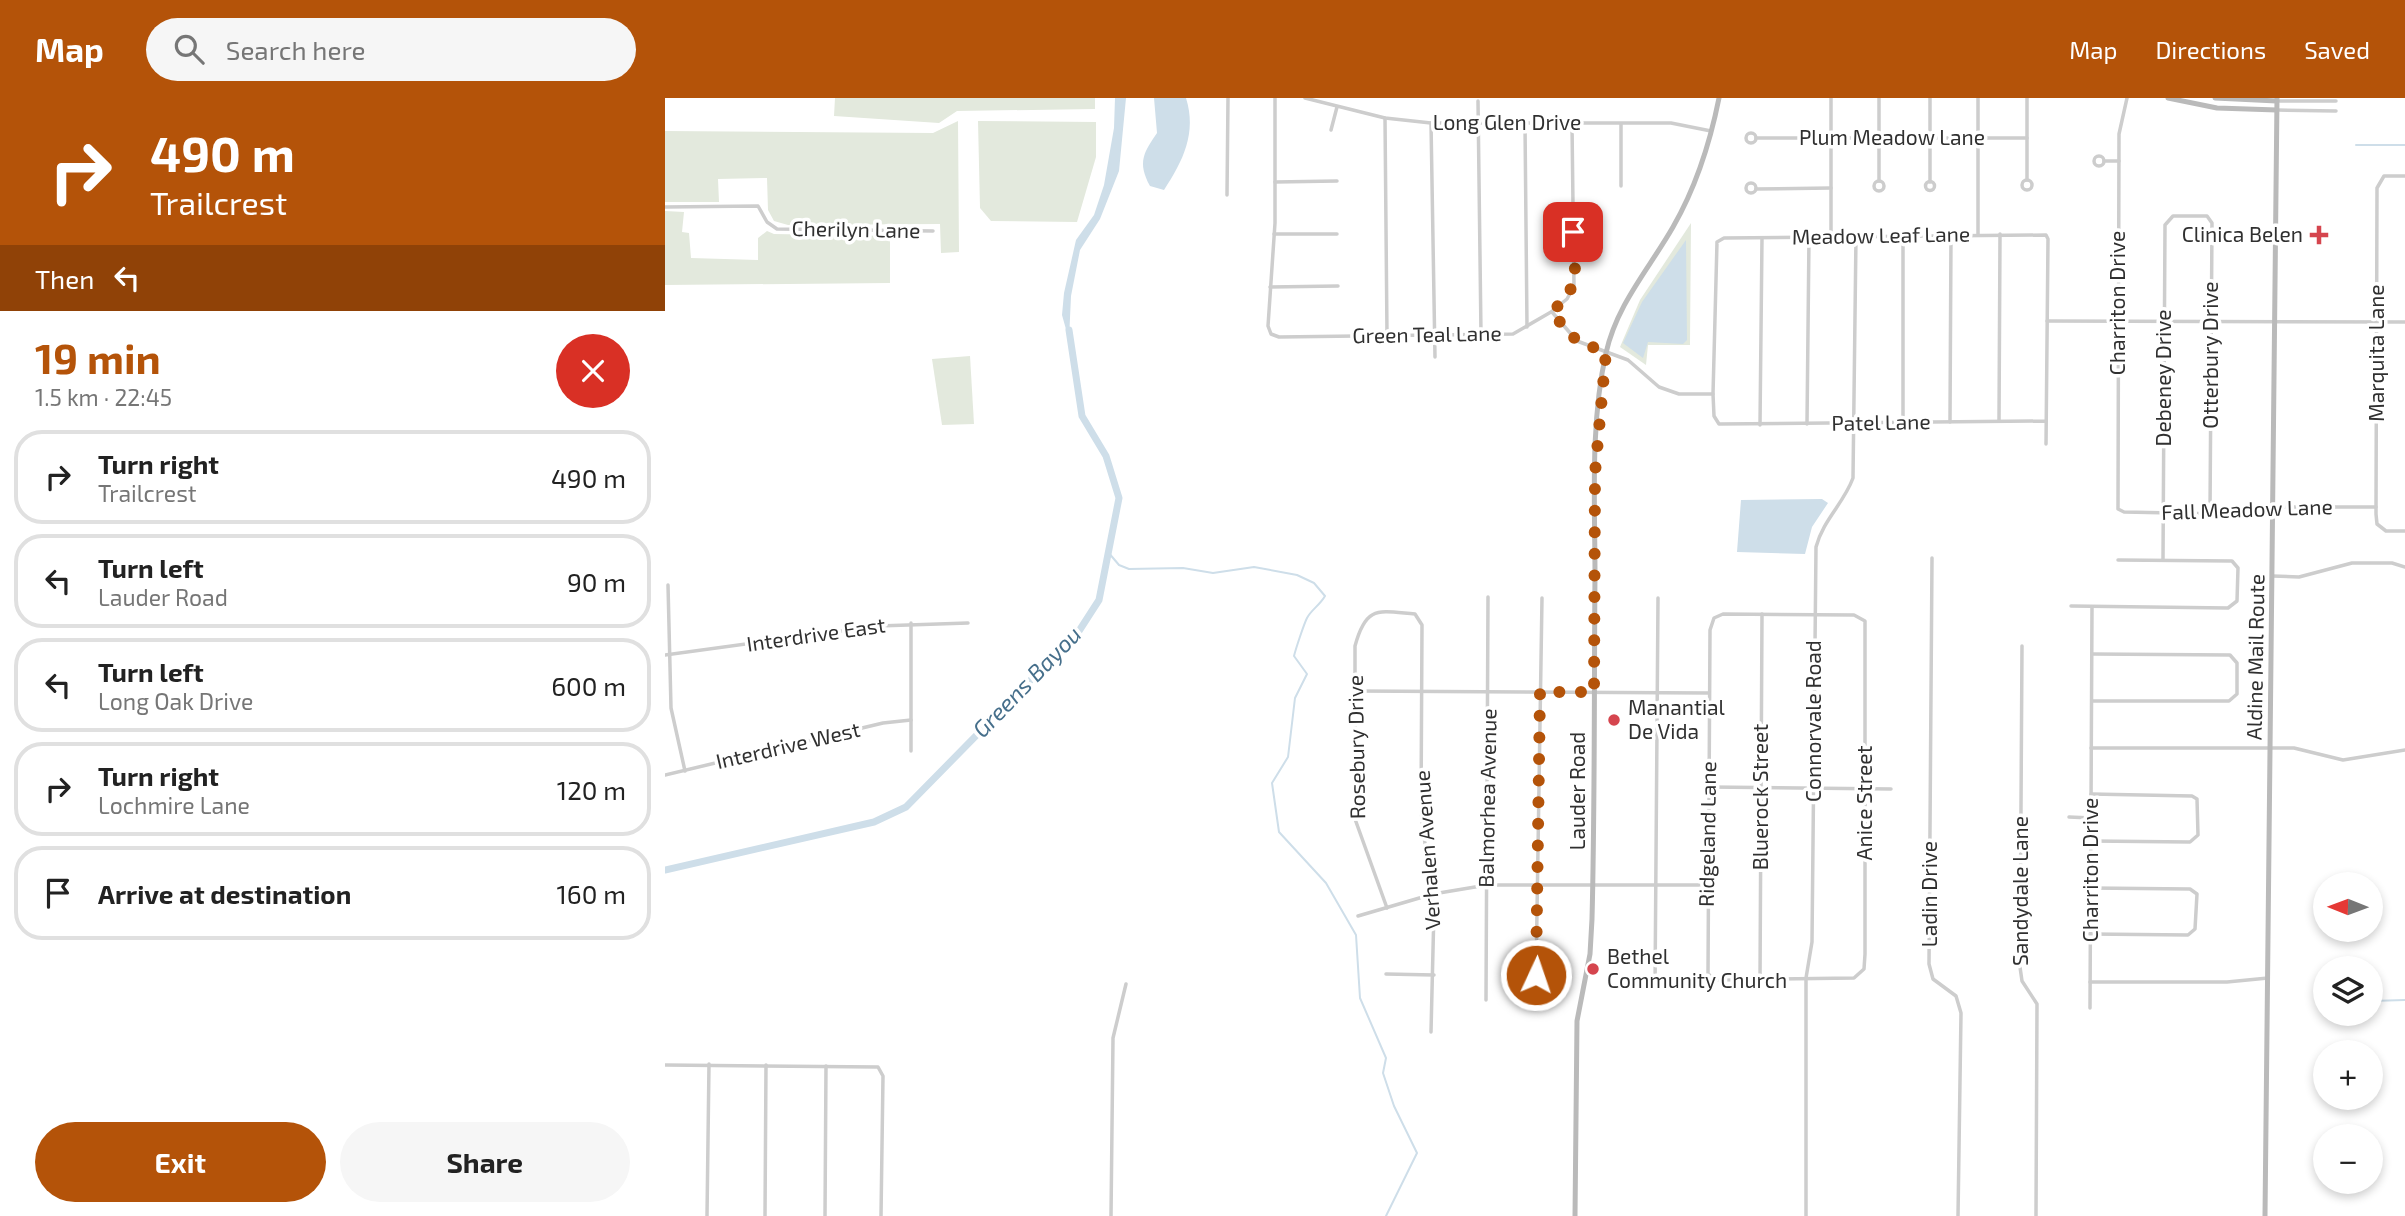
<!DOCTYPE html>
<html lang="en">
<head>
<meta charset="utf-8">
<style>
  body { margin:0; font-family:"Exo 2",sans-serif; background:#f6f6f6; color:#222; height:100vh; display:flex; flex-direction:column; font-size:26px; white-space:nowrap }
  * { box-sizing:border-box; margin:0 }
  p { font-size:23px; color:#767676 }
  .icon { flex:none; width:38px; height:38px; fill:none; stroke:currentColor; stroke-width:2; stroke-linecap:round; stroke-linejoin:round }
  .map { position:relative; flex:1; overflow:hidden }
  .sheet { display:flex; flex-direction:column; background:#fff; width:665px }
  .sheet>* { flex:none }
  .hud { background:#b45309; color:#fff; overflow:hidden }
  .needle { width:46px; rotate:271deg }
  .buttons { position:absolute; left:1648px; top:774px; display:grid; gap:14px }
  .buttons a { display:grid; place-items:center; width:70px; height:70px; border-radius:50%; background:#fff; box-shadow:0 4px 10px #0003; font-size:35px }
  .pin { position:absolute; display:grid; place-items:center; width:60px; height:60px; color:#fff; margin:-30px; border-radius:14px; box-shadow:0 4px 10px #0006 }
  .me { position:absolute; width:77px; margin:-38px; rotate:3deg; stroke-linejoin:round; filter:drop-shadow(0 0 5px #0008) }
  .turn { display:flex; align-items:center; gap:24px; height:147px; padding:0 35px; font-size:32px }
  .turn .icon { width:91px; height:91px; stroke-width:2.5 }
  .turn b { display:block; font-size:49px; line-height:60px }
  .then { display:flex; align-items:center; height:66px; padding:0 35px; background:#0003; gap:14px; font-size:26px }
  .round { display:grid; place-items:center; flex:none; width:74px; height:74px; border-radius:37px; background:#f6f6f6 }
  .summary { display:flex; align-items:center; justify-content:space-between; height:119px; padding:0 35px }
  h1 { font-size:42px; font-weight:700; line-height:52px; color:#b45309 }
  .primary-button { display:flex; gap:14px; margin-top:auto; padding:14px 35px }
  .primary-button a { flex:1; height:80px; border-radius:42px; background:#b45309; color:#fff; font-size:28px; font-weight:700; line-height:80px; text-align:center }
  .primary-button a+a { background:#f6f6f6; color:#222 }
  ul { padding:0; list-style:none }
  li { display:flex; align-items:center; gap:21px; height:94px; margin:0 14px 10px; padding:0 21px; border:4px solid #e0e0e0; border-radius:28px }
  li div { flex:1 }
  li b { display:block; font-size:26px }
  li em { font-style:normal }
  header { display:flex; align-items:center; gap:42px; box-sizing:border-box; height:98px; padding:0 35px; background:#b45309; color:#fff }
  header strong { font-size:33px }
  nav { display:flex; gap:38px; margin-inline-start:auto; font-size:24px }
  .search { width:490px; height:63px; background:#f6f6f6; display:flex; align-items:center; gap:18px; box-sizing:border-box; padding:0 24px; border-radius:38px; color:#767676; font-size:26px }
  main { display:flex; flex:1; min-height:0 }
  .map>svg:first-child { display:block }
  .green { fill:#e3e9dd }
  .water { fill:#cedee9 }
  .lines { fill:none; stroke-linecap:round; stroke-linejoin:round }
  .stream { stroke:#cedee9; stroke-width:2 }
  .river { stroke:#cedee9; stroke-width:7 }
  .minor { stroke:#cdcdcd; stroke-width:3.5 }
  .secondary { stroke:#bababa; stroke-width:5 }
  .route { stroke:#b45309; stroke-width:12; stroke-dasharray:0 21.6 }
  .poi-dot { fill:#d5454e; stroke:#fff; stroke-width:2.5 }
  .labels { text-anchor:middle; stroke-width:7; stroke-linejoin:round; paint-order:stroke }
  .street-label { font-size:21px; fill:#303030; stroke:#fff }
  .poi-label { font-size:21px; fill:#303030; stroke:#fff; text-anchor:start }
  .water-label { font-size:23px; font-style:italic; fill:#466f8b; stroke:#fff }
</style>
</head>
<body>
<header>
<strong>Map</strong>
<div class="search"><svg class="icon" aria-label="search" viewBox="0 0 24 24"><circle cx="10" cy="10" r="6"/><path d="M15 15l6 6"/></svg>Search here</div>
<nav><a>Map</a><a>Directions</a><a>Saved</a></nav>
</header>
<main>
<section class="sheet">
<div class="hud">
<div class="turn"><svg class="icon" aria-label="right" viewBox="0 0 24 24"><path d="M7 20v-9h11M14 6l5 5-5 5"/></svg><div><b>490 m</b>Trailcrest</div></div>
<div class="then">Then<svg class="icon" aria-label="left" viewBox="0 0 24 24"><path d="M17 20v-9H6M10 6l-5 5 5 5"/></svg></div>
</div>
<div class="summary"><div><h1>19 min</h1><p>1.5 km · 22:45</p></div><a class="round" style="background:#d93025;color:#fff"><svg class="icon" aria-label="close" viewBox="0 0 24 24"><path d="M6 6l12 12M18 6L6 18"/></svg></a></div>
<ul>
<li><svg class="icon" aria-label="right" viewBox="0 0 24 24"><path d="M7 20v-9h11M14 6l5 5-5 5"/></svg><div><b>Turn right</b><p>Trailcrest</p></div><em>490 m</em></li>
<li><svg class="icon" aria-label="left" viewBox="0 0 24 24"><path d="M17 20v-9H6M10 6l-5 5 5 5"/></svg><div><b>Turn left</b><p>Lauder Road</p></div><em>90 m</em></li>
<li><svg class="icon" aria-label="left" viewBox="0 0 24 24"><path d="M17 20v-9H6M10 6l-5 5 5 5"/></svg><div><b>Turn left</b><p>Long Oak Drive</p></div><em>600 m</em></li>
<li><svg class="icon" aria-label="right" viewBox="0 0 24 24"><path d="M7 20v-9h11M14 6l5 5-5 5"/></svg><div><b>Turn right</b><p>Lochmire Lane</p></div><em>120 m</em></li>
<li><svg class="icon" aria-label="arrive" viewBox="0 0 24 24"><path d="M6 21V4h12l-3 4 3 4H6"/></svg><div><b>Arrive at destination</b></div><em>160 m</em></li>
</ul>
<div class="primary-button"><a>Exit</a><a>Share</a></div>
</section>
<div class="map">
<svg width="1740" height="1118" viewBox="0 0 1740 1118">
  <rect width="100%" height="100%" fill="#fff"/>
  <g class="green">
    <path d="M170 0H430V11L292 13 274 25 169 18Z"/>
    <path d="M293 23 294 154 276 155 275 126 123 127 109 123 103 112 102 80 53 81 54 104H0V33L268 35Z"/>
    <path d="M313 23 431 24V59L412 124 326 123 315 110Z"/>
    <path d="M0 113 19 114 17 134 24 135 26 160 93 162V140L102 133 109 136 225 138V185L0 187Z"/>
    <path d="M1026 125 1025 247H983L981 267 955 249 975 202Z"/>
    <path d="M305 258 309 326 277 327 267 261Z"/>
  </g>
  <g class="water">
    <path d="M450 0H461L454 73 435 121 415 152 406 198 404 242 397 217 399 195 411 142 429 117 439 87 449 30Z"/>
    <path d="M489 0H521C532 35 518 63 499 92L485 88C472 64 479 54 492 35Z"/>
    <path d="M1021 142 1022 242 1018 246 983 244 978 260 958 245 977 204Z"/>
    <path d="M1157 401 1163 405 1147 429 1140 456 1072 454 1076 402Z"/>
  </g>
  <g class="lines">
    <g class="stream">
      <path d="M1691 47H1740"/>
      <path d="M443 454 454 467 464 471 518 470 548 475 589 469 632 477 649 485 660 498C655 507 646 512 642 520 639 526 631 550 629 558L642 576 630 600 623 659 607 685 614 734 661 785 691 837 695 900 721 960 718 975 729 1008 752 1055 721 1118"/>
      <path d="M1706 903 1740 902"/>
    </g>
    <path class="river" d="M0 772 209 724 241 709 414 533 434 502 454 400 441 358 417 318 404 232"/>
    <g class="minor">
      <path d="M610 0V125L603 228 606 236 614 239 848 236 886 214 902 201 909 188 907 26"/>
      <path d="M640 0 720 20 766 25H1006L1046 33"/>
      <path d="M1166 0V138"/>
      <path d="M1265 0V84"/>
      <path d="M1462 0 1454 36 1453 411 1459 414 1556 416 1584 409H1711"/>
      <path d="M813 3 816 236"/>
      <path d="M1612 3H1671"/>
      <path d="M1612 12 1671 13"/>
      <path d="M720 20 722 237"/>
      <path d="M766 25 770 259"/>
      <path d="M860 26 862 229"/>
      <path d="M666 32 672 9"/>
      <circle cx="1086" cy="40" r="5"/>
      <path d="M1091 40H1362"/>
      <circle cx="1434" cy="63" r="5"/>
      <path d="M1439 63H1454"/>
      <path d="M1740 78H1719L1712 90 1711 416 1712 426 1721 433H1740"/>
      <path d="M1362 82V0"/>
      <circle cx="1362" cy="87" r="5"/>
      <path d="M1214 83V0"/>
      <circle cx="1214" cy="88" r="5"/>
      <circle cx="1265" cy="88" r="4.5"/>
      <path d="M610 84 672 83"/>
      <circle cx="1086" cy="90" r="5"/>
      <path d="M956 88V26"/>
      <path d="M1091 91 1166 90"/>
      <path d="M562 97 563 0"/>
      <path d="M0 109 93 108 102 124 112 131 268 133"/>
      <path d="M609 136H672"/>
      <path d="M1313 137V0"/>
      <path d="M605 189 673 188"/>
      <path d="M887 214 912 243 963 262 994 289 1014 296H1048"/>
      <path d="M1382 223 1740 224"/>
      <path d="M1334 323 1335 136"/>
      <path d="M1285 324 1286 137"/>
      <path d="M1238 325V138"/>
      <path d="M1142 326 1144 139"/>
      <path d="M1095 327 1097 140"/>
      <path d="M1381 346C1382 278 1382 210 1383 141L1381 137 1059 140 1052 144 1048 296 1049 318 1054 326 1381 323"/>
      <path d="M1267 460 1264 866 1268 881 1291 898 1296 915 1293 1118"/>
      <path d="M1498 462 1500 127 1508 118H1542L1547 125 1545 415"/>
      <path d="M1607 478 1634 479 1687 465H1727L1740 469"/>
      <path d="M3 487 6 610 20 673"/>
      <path d="M1406 508 1563 510 1572 503 1573 470 1567 463 1453 462"/>
      <path d="M1058 516 1189 517 1200 523V856L1199 871 1189 880 1051 882 1043 876 1045 532 1049 520Z"/>
      <path d="M246 525V653"/>
      <path d="M1357 548 1355 869 1357 883 1372 906 1371 1118"/>
      <path d="M0 557 213 528 303 525"/>
      <path d="M691 593 1044 595"/>
      <path d="M1427 603H1564L1572 596V565L1565 557 1427 556"/>
      <path d="M1426 650H1629L1678 662 1740 652"/>
      <path d="M0 677 218 625 246 622"/>
      <path d="M1044 689 1226 691"/>
      <path d="M1404 719 1426 720"/>
      <path d="M1426 743 1525 744 1533 737 1532 701 1527 698 1426 696"/>
      <path d="M722 810 690 721V548C701 507 713 513 750 516L757 527 756 716 769 811 766 934"/>
      <path d="M693 818 768 796 822 787H1043"/>
      <path d="M1425 836 1523 837 1530 831 1532 796 1525 791 1425 790"/>
      <path d="M721 876 769 877"/>
      <path d="M871 877 877 500"/>
      <path d="M1095 882 1097 516"/>
      <path d="M1425 884H1562L1603 880"/>
      <path d="M990 891 993 500"/>
      <path d="M821 902 823 499"/>
      <path d="M1425 910 1427 509"/>
      <path d="M0 967 213 969 218 978 216 1118"/>
      <path d="M42 1118 44 966"/>
      <path d="M100 1118 101 967"/>
      <path d="M160 1118 161 968"/>
      <path d="M446 1118 448 940 461 886"/>
      <path d="M1141 1118V880L1147 844 1151 449C1158 422 1179 405 1188 380L1191 138"/>
    </g>
    <g class="secondary">
      <path d="M1503 0 1552 10 1612 12"/>
      <path d="M1550 0 1612 3"/>
      <path d="M910 1118 912 923 925 856 927 821C930 706 929 591 930 477 930 404 925 326 941 255 952 206 984 171 1008 129 1031 89 1045 45 1054 0"/>
      <path d="M1600 1118 1612 0"/>
    </g>
  </g>
  <g class="lines">
    <path class="route" d="M871 877 875 594H929L930 375 941 254 912 243 886 214C918 188 909 171 908 134"/>
  </g>
  <g class="poi-dot">
    <path d="M1650.5 126.5h7v7h7v7h-7v7h-7v-7h-7v-7h7z"/>
    <circle cx="949" cy="622" r="7"/>
    <circle cx="928" cy="871" r="7"/>
  </g>
  <g class="labels">
    <g class="street-label">
      <text x="842" y="32">Long Glen Drive</text>
      <text x="1227" y="47">Plum Meadow Lane</text>
      <text transform="translate(191 132) rotate(1)" y="7">Cherilyn Lane</text>
      <text transform="translate(1216 138) rotate(-1)" y="7">Meadow Leaf Lane</text>
      <text transform="translate(1453 205) rotate(-90)" y="7">Charriton Drive</text>
      <text transform="translate(762 237) rotate(-1)" y="7">Green Teal Lane</text>
      <text transform="translate(1712 255) rotate(-90)" y="7">Marquita Lane</text>
      <text transform="translate(1546 257) rotate(-90)" y="7">Otterbury Drive</text>
      <text transform="translate(1499 280) rotate(-90)" y="7">Debeney Drive</text>
      <text transform="translate(1216 325) rotate(-1)" y="7">Patel Lane</text>
      <text transform="translate(1582 412) rotate(-2)" y="7">Fall Meadow Lane</text>
      <text transform="translate(151 537) rotate(-8)" y="7">Interdrive East</text>
      <text transform="translate(1591 559) rotate(-89)" y="7">Aldine Mail Route</text>
      <text transform="translate(1149 623) rotate(-90)" y="7">Connorvale Road</text>
      <text transform="translate(123 648) rotate(-13)" y="7">Interdrive West</text>
      <text transform="translate(692 649) rotate(-91)" y="7">Rosebury Drive</text>
      <text transform="translate(913 693) rotate(-90)" y="7">Lauder Road</text>
      <text transform="translate(1096 699) rotate(-90)" y="7">Bluerock Street</text>
      <text transform="translate(823 700) rotate(-89)" y="7">Balmorhea Avenue</text>
      <text transform="translate(1200 705) rotate(-90)" y="7">Anice Street</text>
      <text transform="translate(1043 736) rotate(-89)" y="7">Ridgeland Lane</text>
      <text transform="translate(763 752) rotate(-94)" y="7">Verhalen Avenue</text>
      <text transform="translate(1426 772) rotate(-90)" y="7">Charriton Drive</text>
      <text transform="translate(1356 793) rotate(-90)" y="7">Sandydale Lane</text>
      <text transform="translate(1265 796) rotate(-90)" y="7">Ladin Drive</text>
    </g>
    <g class="poi-label">
      <text x="1638" y="144" text-anchor="end">Clinica Belen</text>
      <text x="963" y="617">Manantial<tspan x="963" dy="24">De Vida</tspan></text>
      <text x="942" y="866">Bethel<tspan x="942" dy="24">Community Church</tspan></text>
    </g>
    <g class="water-label">
      <text transform="translate(362 584) rotate(-46)" y="8">Greens Bayou</text>
    </g>
  </g>
</svg>
<div class="buttons">
<a><svg class="needle" viewBox="-14 -14 28 28"><path d="M0-13l5 13h-10z" fill="#e53935"/><path d="M0 13l5-13h-10z" fill="#767676"/></svg></a>
<a><svg class="icon" aria-label="layers" viewBox="0 0 24 24"><path d="M12 4l9 5-9 5-9-5zM3 14l9 5 9-5"/></svg></a>
<a>+</a>
<a>−</a>
</div>
<div class="pin" style="left:908px;top:134px;background:#d93025"><svg class="icon" aria-label="arrive" viewBox="0 0 24 24"><path d="M6 21V4h12l-3 4 3 4H6"/></svg></div>
<svg class="me" style="left:871px;top:877px" viewBox="-20 -20 40 40"><circle r="17" fill="#b45309" stroke="#fff" stroke-width="3"/><path d="M0-11L8 9 0 5-8 9z" fill="#fff"/></svg>
</div>
</main>
</body>
</html>
